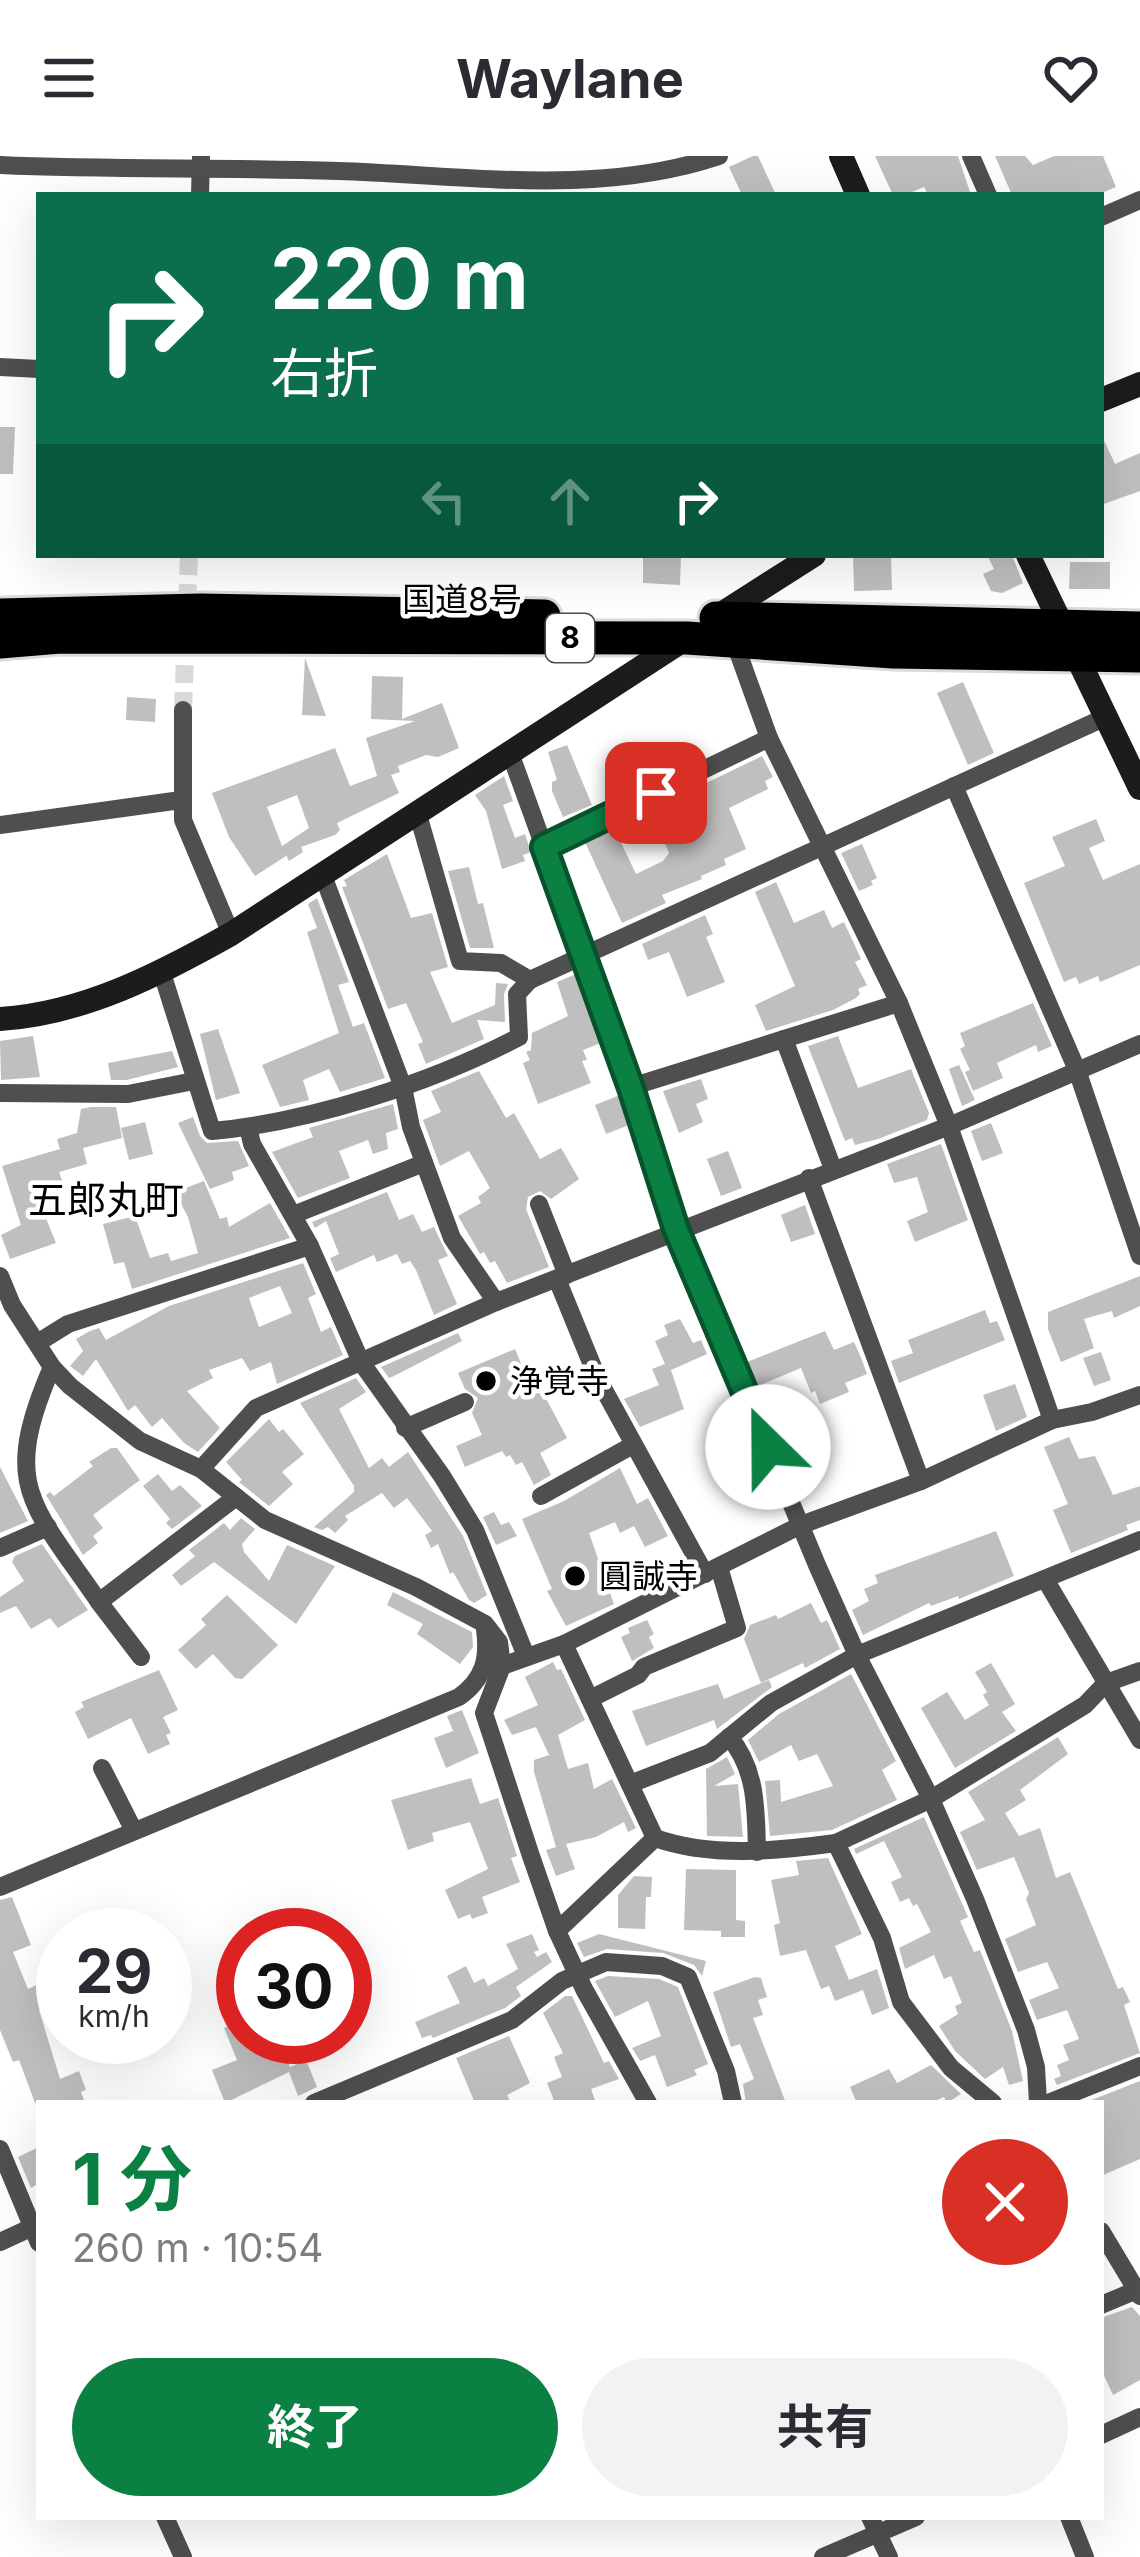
<!DOCTYPE html>
<html lang="ja">
<head>
<meta charset="utf-8">
<style>
  body { margin:0; font-family:Inter,"Noto Sans JP",sans-serif; background:#f2f2f3; color:#2b2b33; height:100vh; display:flex; flex-direction:column; font-size:45px; white-space:nowrap }
  * { box-sizing:border-box; margin:0 }
  p { font-size:39px; color:#7c7c81 }
  .icon { flex:none; width:66px; height:66px; fill:none; stroke:currentColor; stroke-width:2; stroke-linecap:round; stroke-linejoin:round }
  .map { position:relative; flex:1; overflow:hidden }
  .side { position:absolute; left:36px; top:1944px; width:1068px; height:420px; display:flex; flex-direction:column; background:#fff; border-radius:0px; box-shadow:0 12px 48px #0002 }
  .side>* { flex:none }
  .hud { position:absolute; left:36px; top:36px; width:1068px; height:366px; border-radius:0px; box-shadow:0 12px 48px #0002; background:#0b6e4f; color:#fff; overflow:hidden }
  .speed { position:absolute; left:36px; top:1752px; display:flex; gap:24px; font-size:60px; font-weight:700; text-align:center }
  .speed>* { display:grid; place-content:center; width:156px; height:156px; border-radius:50%; background:#fff; box-shadow:0 12px 48px #0002; line-height:1 }
  .speed small { font-size:30px; font-weight:400 }
  .speed .limit { border:18px solid #d22; background:#fff; color:#111 }
  .pin { position:absolute; display:grid; place-items:center; width:102px; height:102px; color:#fff; margin:-51px; border-radius:24px; box-shadow:0 6px 18px #0006 }
  .me { position:absolute; width:132px; margin:-66px; rotate:337deg; stroke-linejoin:round; filter:drop-shadow(0 0 9px #0008) }
  .turn { display:flex; align-items:center; gap:42px; height:252px; padding:0 36px; font-size:54px }
  .turn .icon { width:156px; height:156px; stroke-width:2.5 }
  .turn b { display:block; font-size:84px; line-height:102px }
  .lanes { display:flex; align-items:center; height:114px; padding:0 36px; background:#0003; justify-content:center; gap:60px; direction:ltr }
  .lanes .off { opacity:.35 }
  .round { display:grid; place-items:center; flex:none; width:126px; height:126px; border-radius:63px; background:#f2f2f3 }
  .head { display:flex; align-items:center; justify-content:space-between; height:204px; padding:0 36px }
  h1 { font-size:72px; font-weight:700; line-height:90px; color:#0b8043 }
  .primary-button { display:flex; gap:24px; margin-top:auto; padding:24px 36px }
  .primary-button a { flex:1; height:138px; border-radius:72px; background:#0b8043; color:#fff; font-size:48px; font-weight:700; line-height:138px; text-align:center }
  .primary-button a+a { background:#f2f2f3; color:#2b2b33 }
  header { display:flex; justify-content:space-between; align-items:center; height:156px; padding:0 36px; background:#fff; font-size:54px; font-weight:700 }
  .map>svg:first-child { display:block }
  .building { fill:#bfbfbf; fill-rule:evenodd }
  .lines { fill:none; stroke-linecap:round; stroke-linejoin:round }
  .street-tunnel { stroke:#d9d9d9; stroke-width:18; stroke-dasharray:18 9; stroke-linecap:butt }
  .highway-casing { stroke:#dbdbdb; stroke-width:39 }
  .street { stroke:#4f4f4f; stroke-width:18 }
  .secondary { stroke:#1c1c1c; stroke-width:24 }
  .highway { stroke:#000; stroke-width:33 }
  .route-casing { stroke:#07532c; stroke-width:30 }
  .route { stroke:#0b8043; stroke-width:21 }
  .poi-dot { fill:#000; stroke:#fff; stroke-width:4.5 }
  .labels { text-anchor:middle; stroke-width:9; stroke-linejoin:round; paint-order:stroke }
  .shield { fill:#fff; stroke:#4c4c4c; stroke-width:3 }
  .shield-label { font-size:30px; font-weight:bold; fill:#000 }
  .street-label { font-size:33px; fill:#000; stroke:#fff }
  .poi-label { font-size:33px; fill:#000; stroke:#fff; text-anchor:start }
  .quarter-label { font-size:39px; fill:#000; stroke:#fff }
</style>
</head>
<body>
<header><svg class="icon" aria-label="menu" viewBox="0 0 24 24"><path d="M4 6h16M4 12h16M4 18h16"/></svg>Waylane<svg class="icon" aria-label="heart" viewBox="0 0 24 24"><path d="M12 20l-8-8c-3-5 5-10 8-4 3-6 11-1 8 4z"/></svg></header>
<div class="map">
<svg width="1140" height="2401" viewBox="0 0 1140 2401">
  <rect width="100%" height="100%" fill="#fff"/>
  <g class="building">
    <path d="M753 0H758L776 39H742L729 11Z"/>
    <path d="M875 0H958L971 39H928L924 31 905 39H893Z"/>
    <path d="M995 0H1025L1033 9 1054 0H1103L1116 31 1097 39H1012Z"/>
    <path d="M0 271H15L13 318H0Z"/>
    <path d="M1101 278 1115 308 1140 297V335L1101 349Z"/>
    <path d="M643 399H681L680 429 643 427Z"/>
    <path d="M853 399H891L892 434 854 435Z"/>
    <path d="M987 399H1012L1023 427 1002 437 991 435 983 418 994 413Z"/>
    <path d="M1070 406H1110V433H1069Z"/>
    <path d="M305 502 326 560 302 559Z"/>
    <path d="M372 520 403 521 402 563 442 547 459 592 438 601 426 599 398 610 400 616 391 619 399 637 337 667 340 674 335 679 301 691 303 696 289 705 285 697 286 700 255 720 229 681 212 637 335 592 350 630 377 620 366 582 415 565 371 563ZM297 639 309 672 282 690 267 651Z"/>
    <path d="M963 526 994 597 968 609 937 537Z"/>
    <path d="M127 541 156 543 155 566 126 564Z"/>
    <path d="M567 589 592 649 563 661 552 635V626L557 624 548 596Z"/>
    <path d="M762 600 773 621 765 625 768 633 729 652 746 693 724 703 726 709 701 720 702 723 662 739 666 747 622 767 585 686 614 672 636 718 663 705 669 697 651 654Z"/>
    <path d="M504 620 513 645 503 649 515 682 525 678 531 696 523 699 525 705 502 713 486 655 475 639Z"/>
    <path d="M1096 663 1105 685 1089 692 1103 724 1140 708V809L1100 826 1098 820 1079 828 1076 821 1064 826 1024 727 1065 710 1052 681Z"/>
    <path d="M862 688 877 722 871 725 873 729 859 735 841 697Z"/>
    <path d="M387 698 411 762 432 757 448 811 430 816 452 867 495 849 496 827 508 828 504 838 505 866 477 864 484 883 426 908 418 888 423 886 406 847 388 853 342 731 347 730 344 724Z"/>
    <path d="M469 711 478 748 483 747 494 792H470L448 715Z"/>
    <path d="M776 726 794 767 824 754 832 772 844 766 861 803 855 806 867 829 858 833 860 838 856 842 833 854 766 875 755 849 795 830 755 736Z"/>
    <path d="M317 742 349 826 338 829 353 871 364 867 385 922 340 936 329 913 303 924 309 944 280 951 262 909 339 877 307 776 317 772 308 748Z"/>
    <path d="M705 759 713 778 706 781 725 826 687 841 669 796 648 804 642 788Z"/>
    <path d="M576 818 601 887 583 894 587 904 582 905 591 927 538 948 523 907 530 904 526 896 531 894 532 877 568 860 557 826Z"/>
    <path d="M1033 847 1052 890 1038 896 1036 889 997 907 1003 922 973 935 965 916 970 914 960 893 965 890 960 877Z"/>
    <path d="M218 873 240 937 216 944 200 878Z"/>
    <path d="M33 880 40 921 1 924 0 885Z"/>
    <path d="M838 880 858 932 911 913 929 957 927 964 878 983 855 989 852 982 845 985 808 890Z"/>
    <path d="M172 895 178 911 127 924H111L108 907Z"/>
    <path d="M959 909 975 944 962 950 949 913Z"/>
    <path d="M479 915 506 962 514 957 540 1003 561 992 579 1023 551 1043 540 1035 528 1041 526 1053 549 1111 507 1127 495 1105 490 1107 484 1096 480 1098 458 1060 481 1047 478 1041 490 1032 469 995 440 1010 423 964 441 956 431 935Z"/>
    <path d="M701 923 708 943 696 948 703 966 679 977 663 935Z"/>
    <path d="M620 939 629 969 606 978 595 949Z"/>
    <path d="M393 948 398 973 386 977 388 993 373 998 368 984 339 995 350 1022 298 1042 272 996 313 981 309 972Z"/>
    <path d="M91 951H116L122 982 83 992 87 1008 59 1016 64 1030 37 1040 56 1087 10 1103 1 1079 21 1069 2 1010 60 993 57 983 77 977 81 953Z"/>
    <path d="M193 961 200 980 207 987 238 985 249 1010 232 1016 234 1024 210 1033 178 967Z"/>
    <path d="M145 966 153 998 129 1004 121 972Z"/>
    <path d="M991 967 1003 997 982 1005 971 975Z"/>
    <path d="M941 988 968 1064 915 1086 907 1065 928 1056 917 1021 894 1027 887 1008Z"/>
    <path d="M728 995 742 1032 721 1040 707 1003Z"/>
    <path d="M204 1025 220 1063 227 1061 229 1071 270 1047 290 1082 132 1133 124 1106 114 1108 103 1068 135 1060 150 1102 168 1097 171 1105 198 1097 188 1061 175 1036Z"/>
    <path d="M387 1036 399 1064 413 1058 422 1076 434 1071 448 1100 438 1104 457 1148 434 1159 416 1114 410 1105 402 1108 397 1098 377 1106 374 1099 336 1116 330 1102 339 1098 326 1065 315 1072 312 1066Z"/>
    <path d="M805 1049 815 1078 791 1086 781 1059Z"/>
    <path d="M303 1107 316 1138 308 1142 321 1176 331 1171 343 1199 277 1228 271 1206 250 1215 242 1202 209 1214 213 1222 187 1235 220 1272 198 1296 184 1287 162 1262 152 1271 135 1249 128 1255 96 1203 83 1220 70 1210 83 1195 76 1183 90 1175 99 1172 106 1184 169 1150ZM280 1130 292 1157 259 1171 249 1142Z"/>
    <path d="M1140 1120V1150L1114 1162 1112 1155 1084 1163 1094 1192 1061 1206 1048 1173V1156Z"/>
    <path d="M985 1154 990 1167 997 1165 1005 1184 899 1227 891 1205 913 1197 908 1184Z"/>
    <path d="M680 1163 693 1187 701 1184 707 1198 671 1214 684 1253 640 1271 624 1243 659 1229 652 1213 665 1208 655 1185 668 1179 664 1169Z"/>
    <path d="M825 1175 834 1194 854 1186 862 1204 867 1218 845 1227 849 1236 820 1248 815 1235 811 1237 801 1212 758 1230 747 1206Z"/>
    <path d="M458 1177 462 1185 394 1220 389 1222 381 1211Z"/>
    <path d="M515 1193 525 1217 531 1214 567 1282 540 1297 551 1319 534 1329 522 1306 516 1309 510 1299 506 1301 502 1295 465 1311 456 1290 482 1279 472 1257 478 1242 465 1233 458 1217Z"/>
    <path d="M1101 1196 1111 1224 1094 1230 1083 1202Z"/>
    <path d="M356 1222 366 1236 339 1253 369 1312 382 1302 389 1311 408 1296 463 1380 487 1439 474 1447 469 1444 453 1416 450 1418 438 1388 431 1392 425 1379 432 1375 407 1342 394 1352 382 1337 345 1360 348 1364 335 1377 328 1371 322 1374 314 1371 354 1336V1330L300 1247Z"/>
    <path d="M1015 1228 1027 1261 996 1275 983 1239Z"/>
    <path d="M269 1263 279 1276 283 1273 304 1298 282 1316 293 1328 269 1350 239 1326 242 1324 226 1306Z"/>
    <path d="M1069 1281 1079 1303 1095 1300 1113 1339 1140 1330V1364L1126 1369 1128 1374 1071 1397 1053 1354 1068 1348 1044 1291Z"/>
    <path d="M111 1292H117L140 1324 93 1359 103 1372 93 1380 98 1387 83 1399 46 1339 50 1336 54 1340 93 1310 89 1306Z"/>
    <path d="M0 1311 28 1365 0 1377Z"/>
    <path d="M620 1312 637 1348 648 1342 668 1380 645 1391 634 1370 620 1377 615 1366 589 1377 614 1448 566 1470 547 1435 552 1433 522 1363 564 1345Z"/>
    <path d="M158 1318 172 1335 180 1329 202 1350 172 1373 166 1367 170 1363 143 1330Z"/>
    <path d="M494 1356 501 1369 509 1366 517 1380 496 1389 483 1361Z"/>
    <path d="M241 1362 255 1373 242 1388 244 1396 269 1425 287 1389 335 1410 296 1468 214 1406 181 1430 172 1419 195 1400 189 1394 224 1367 230 1374Z"/>
    <path d="M996 1375 1014 1420 959 1443 958 1440 931 1450 929 1447 863 1479 852 1454 869 1445 864 1433 878 1427 875 1419Z"/>
    <path d="M42 1388 88 1454 58 1472 50 1462 31 1473 16 1450 0 1457V1441L24 1425 12 1406 15 1400Z"/>
    <path d="M393 1436 472 1476 473 1491 460 1508 417 1478 423 1468 387 1449Z"/>
    <path d="M227 1439 278 1489 242 1523 235 1522 213 1498 196 1513 178 1494 206 1469 201 1463Z"/>
    <path d="M811 1447 821 1467 827 1464 840 1493 805 1512 803 1507 761 1527 744 1483 750 1469 776 1459 778 1463Z"/>
    <path d="M647 1464 654 1478 649 1481 654 1492 632 1505 621 1481 630 1477 628 1472Z"/>
    <path d="M553 1506 557 1514 561 1513 585 1564 558 1579 568 1613 588 1607 594 1633 612 1623 636 1672 628 1676 624 1666 596 1681 566 1688 575 1713 556 1720 546 1694 556 1691 534 1616V1604L549 1599 536 1571 512 1579 504 1564 538 1549 525 1521Z"/>
    <path d="M991 1507 1015 1548 1002 1556 1016 1575 955 1612 921 1552 947 1536 965 1564 989 1549 983 1539 987 1536 975 1516Z"/>
    <path d="M159 1514 178 1554 163 1561 171 1577 166 1579 170 1588 148 1598 131 1562 88 1583 75 1556 84 1551 81 1546Z"/>
    <path d="M851 1518 896 1605 882 1614 897 1644 832 1674 770 1680 765 1625 780 1624 781 1646 833 1630 817 1598 799 1605 791 1589 759 1606 748 1584 779 1558Z"/>
    <path d="M769 1524 772 1531 717 1573 714 1564 646 1590 632 1555 718 1528 724 1543Z"/>
    <path d="M462 1554 479 1597 446 1612 434 1582 453 1575 447 1560Z"/>
    <path d="M1058 1581 1068 1598 1020 1634 1026 1644 1005 1657 1019 1680 1040 1672 1056 1722 1070 1716 1118 1833 1123 1831 1130 1846 1124 1849 1140 1897 1057 1929 1054 1923 1061 1920 1057 1909 1069 1904 1063 1889 1079 1883 1067 1854 1037 1864 1029 1844 1059 1832 1047 1806 1018 1816 1005 1783 1036 1769 1026 1743 1029 1737 1014 1701 977 1714 960 1676 985 1664 968 1636Z"/>
    <path d="M727 1601 735 1618 714 1630 738 1628 743 1681 707 1680 706 1613Z"/>
    <path d="M471 1622 480 1648 498 1642 517 1700 511 1702 520 1726 482 1741 488 1757 472 1763 470 1758 458 1763 445 1734 488 1713 470 1666 432 1677 434 1685 408 1694 391 1644Z"/>
    <path d="M924 1661 968 1761 960 1765 974 1796 980 1794 1012 1875 1023 1925 1009 1929 1003 1911 985 1923 955 1895 939 1870 958 1858 955 1850 962 1847 951 1820 944 1823 934 1799 905 1813 899 1792 931 1776 917 1748 913 1750 909 1742 900 1746 891 1726 902 1721 884 1685 856 1698 854 1693Z"/>
    <path d="M828 1702 862 1778 835 1790 849 1824 877 1813 889 1852 872 1859 863 1834 835 1845 829 1830 821 1833 806 1794 780 1800 774 1769 780 1767 771 1724 799 1719 796 1705Z"/>
    <path d="M686 1713 736 1714V1764L745 1765V1781H721V1775L684 1774Z"/>
    <path d="M634 1720 652 1721 651 1741H646L645 1773 618 1772V1739Z"/>
    <path d="M12 1741 31 1789 13 1796 28 1833 43 1826 52 1847 39 1854 60 1923 79 1915 86 1934 81 1936 85 1947H35L19 1904 13 1906 0 1874V1744Z"/>
    <path d="M532 1778 539 1794 534 1796 537 1801 546 1796 552 1806 516 1831 521 1840 505 1852 433 1882 431 1879 422 1882 415 1866 460 1847 447 1820 466 1810 474 1827 484 1822 488 1830 518 1813 506 1788Z"/>
    <path d="M599 1778 706 1805 702 1820 694 1809 663 1797 607 1793 584 1801 577 1787Z"/>
    <path d="M608 1820 659 1823 678 1831 708 1908 694 1914 697 1919 667 1931 655 1899 640 1905 632 1892 661 1880 648 1845 615 1861 595 1825Z"/>
    <path d="M755 1821 761 1822 767 1841 758 1844 763 1859 753 1862 786 1947H746L743 1928 754 1923 740 1888 731 1891 713 1836Z"/>
    <path d="M565 1840H572L604 1907 609 1905 619 1923 591 1933 596 1947H555L547 1927 562 1921 554 1901 563 1897 543 1857Z"/>
    <path d="M243 1864V1881H268L273 1893 282 1890 290 1911 306 1904 317 1931 298 1940 289 1916 225 1947 212 1914 237 1904 224 1872Z"/>
    <path d="M509 1880 530 1927 507 1939 511 1947H475L456 1902Z"/>
    <path d="M931 1909 961 1938 947 1947 944 1941 929 1947H857L850 1931 889 1913 897 1927Z"/>
    <path d="M1140 1925V2003L1101 2020V1947H1084Z"/>
    <path d="M39 1991V2027L31 2032 18 2001Z"/>
    <path d="M1132 2151 1140 2160V2224L1113 2239 1101 2213V2162Z"/>
  </g>
  <g class="lines">
    <path class="street-tunnel" d="M183 554 189 399"/>
    <defs>
      <g id="highway">
        <path d="M0 459 200 454 544 460"/>
        <path d="M716 462 1140 472"/>
        <path d="M0 486 60 481 687 482 893 496 1140 500"/>
      </g>
    </defs>
    <use href="#highway" class="highway-casing"/>
    <g class="street">
      <path d="M971 0 988 39"/>
      <path d="M0 9C113 14 225 11 338 15 464 19 597 41 719 0"/>
      <path d="M200 39 201 0"/>
      <path d="M1101 61 1140 44"/>
      <path d="M0 211 39 213"/>
      <path d="M734 485 769 582 899 847 949 970 1052 1264"/>
      <path d="M183 554V664L231 778"/>
      <path d="M509 594 631 931 677 1073 817 1409 857 1499 931 1643 975 1743 1026 1874 1036 1911 1038 1947"/>
      <path d="M954 630 1077 914 1140 1100"/>
      <path d="M0 669 181 644"/>
      <path d="M544 691 769 582"/>
      <path d="M322 717 403 931 411 971 452 1082 496 1146"/>
      <path d="M162 817 212 975C310 966 431 927 519 881L517 838 530 824 501 807 460 805 417 655"/>
      <path d="M530 824 1108 560"/>
      <path d="M784 883 833 1013"/>
      <path d="M631 931 899 847"/>
      <path d="M0 937 128 938 194 925"/>
      <path d="M248 971 252 988 310 1090 361 1206 442 1320 475 1374 526 1500"/>
      <path d="M809 1022 921 1325"/>
      <path d="M539 1048 567 1119"/>
      <path d="M293 1059 424 1007"/>
      <path d="M0 1120 12 1149 52 1211 70 1230 140 1285 201 1313 265 1364 416 1431 485 1468 499 1486 502 1510 484 1557 531 1700 557 1775 584 1833 648 1947"/>
      <path d="M557 1123 597 1221 705 1418"/>
      <path d="M39 1186 68 1168 310 1090"/>
      <path d="M52 1211C0 1331 32 1348 99 1446L236 1341"/>
      <path d="M405 1272 465 1246"/>
      <path d="M201 1313 256 1252 496 1146 949 970 1140 888"/>
      <path d="M541 1340 633 1289"/>
      <path d="M0 1392 48 1371"/>
      <path d="M1045 1423 1140 1584"/>
      <path d="M99 1446 141 1501"/>
      <path d="M564 1488 655 1682C712 1702 777 1695 836 1687L882 1782 901 1846 951 1912 993 1947"/>
      <path d="M502 1510 564 1488 801 1369 921 1325 1052 1264 1092 1256 1140 1239"/>
      <path d="M590 1543 638 1519 644 1511 737 1472 719 1411"/>
      <path d="M729 1581C757 1613 756 1655 757 1696"/>
      <path d="M102 1612 134 1675"/>
      <path d="M630 1628 710 1597 771 1547 857 1499 1140 1384"/>
      <path d="M836 1687 931 1643 1085 1549 1106 1527 1140 1515"/>
      <path d="M0 1731 459 1541C484 1523 489 1503 485 1473"/>
      <path d="M557 1775 655 1682"/>
      <path d="M314 1947 512 1864 562 1825 606 1806 662 1810 688 1821 726 1915 733 1947"/>
      <path d="M1048 1947 1140 1910"/>
      <path d="M0 1993 39 2087"/>
      <path d="M1101 2075 1140 2140"/>
      <path d="M0 2086 39 2068"/>
      <path d="M1101 2149 1137 2134"/>
      <path d="M1101 2279 1140 2261"/>
      <path d="M165 2361 183 2401"/>
      <path d="M870 2361 889 2401"/>
      <path d="M1069 2361 1085 2401"/>
      <path d="M823 2401 916 2361"/>
    </g>
    <g class="secondary">
      <path d="M841 0 858 39"/>
      <path d="M1101 244 1140 228"/>
      <path d="M1028 399 1140 632"/>
      <path d="M715 462 814 399"/>
      <path d="M0 863C83 858 160 818 231 778L685 483"/>
    </g>
    <use href="#highway" class="highway"/>
  </g>
  <g class="lines">
    <defs>
      <path id="route" d="M656 637 544 691 631 932 676 1073 768 1291"/>
    </defs>
    <use href="#route" class="route-casing"/>
    <use href="#route" class="route"/>
  </g>
  <g class="poi-dot">
    <circle cx="486" cy="1225" r="12"/>
    <circle cx="575" cy="1420" r="12"/>
  </g>
  <g class="labels">
    <rect class="shield" x="546" y="458" width="48" height="48" rx="9"/>
    <g class="shield-label">
      <text x="570" y="492">8</text>
    </g>
    <g class="street-label">
      <text x="462" y="455">国道8号</text>
    </g>
    <g class="poi-label">
      <text x="510" y="1237">浄覚寺</text>
      <text x="599" y="1432">圓誠寺</text>
    </g>
    <g class="quarter-label">
      <text x="106" y="1058">五郎丸町</text>
    </g>
  </g>
</svg>
<div class="speed"><div>29<small>km/h</small></div><div class="limit">30</div></div>
<div class="pin" style="left:656px;top:637px;background:#d93025"><svg class="icon" aria-label="arrive" viewBox="0 0 24 24"><path d="M6 21V4h12l-3 4 3 4H6"/></svg></div>
<svg class="me" style="left:768px;top:1291px" viewBox="-20 -20 40 40"><circle r="19" fill="#fff"/><path d="M0-13L10 11 0 6-10 11z" fill="#0b8043"/></svg>
<div class="hud">
<div class="turn"><svg class="icon" aria-label="right" viewBox="0 0 24 24"><path d="M7 20v-9h11M14 6l5 5-5 5"/></svg><div><b>220 m</b>右折</div></div>
<div class="lanes"><svg class="icon off" aria-label="left" viewBox="0 0 24 24"><path d="M17 20v-9H6M10 6l-5 5 5 5"/></svg><svg class="icon off" aria-label="ahead" viewBox="0 0 24 24"><path d="M12 20V5M6 11l6-6 6 6"/></svg><svg class="icon" aria-label="right" viewBox="0 0 24 24"><path d="M7 20v-9h11M14 6l5 5-5 5"/></svg></div>
</div>
<section class="side">
<div class="head"><div><h1>1 分</h1><p>260 m · 10:54</p></div><a class="round" style="background:#d93025;color:#fff"><svg class="icon" aria-label="close" viewBox="0 0 24 24"><path d="M6 6l12 12M18 6L6 18"/></svg></a></div>
<div class="primary-button"><a>終了</a><a>共有</a></div>
</section>
</div>
</body>
</html>
